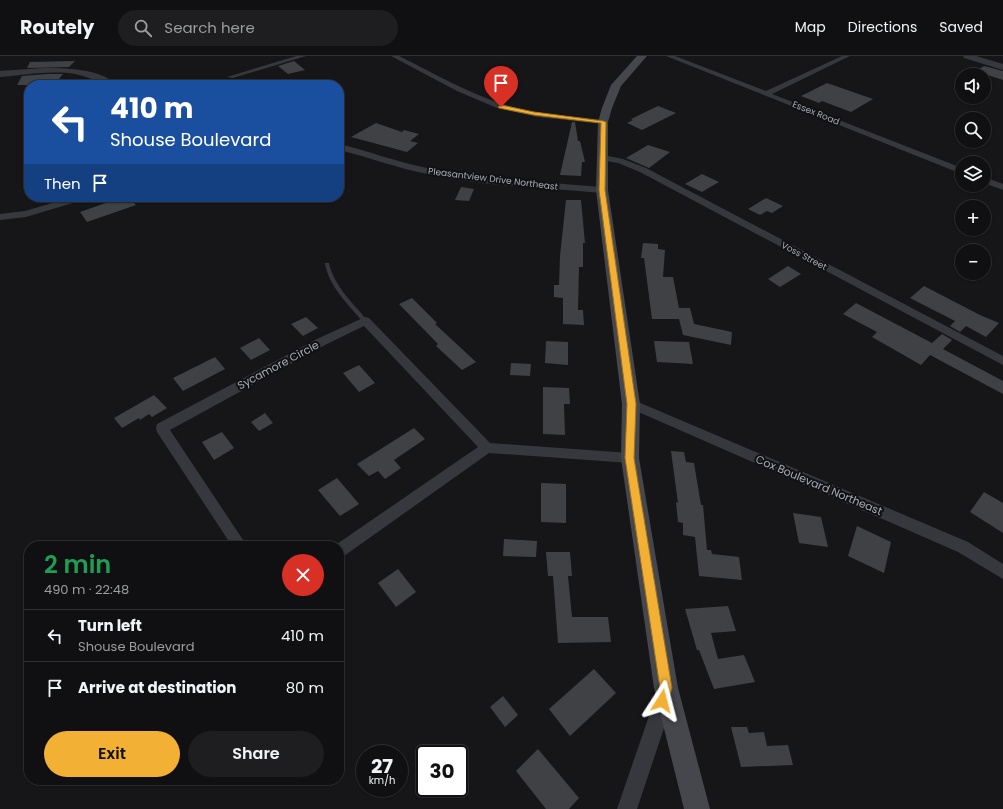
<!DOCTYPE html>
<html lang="en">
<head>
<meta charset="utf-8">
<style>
  body { margin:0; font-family:Poppins,sans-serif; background:#1e1e20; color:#f1f3f6; height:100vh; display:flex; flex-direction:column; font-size:15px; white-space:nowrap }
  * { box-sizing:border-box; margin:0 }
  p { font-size:13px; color:#9c9d9f }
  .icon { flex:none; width:22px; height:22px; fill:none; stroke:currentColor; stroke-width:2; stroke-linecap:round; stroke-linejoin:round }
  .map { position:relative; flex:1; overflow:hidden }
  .drawer { position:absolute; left:24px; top:485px; width:320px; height:244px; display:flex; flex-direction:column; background:#101012; border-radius:16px; box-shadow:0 1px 3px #0004,0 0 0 1px #303032 }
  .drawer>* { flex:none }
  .top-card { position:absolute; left:24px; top:24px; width:320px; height:122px; border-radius:16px; box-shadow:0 1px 3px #0004,0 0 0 1px #303032; background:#1a4fa0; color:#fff; overflow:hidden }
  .tools { position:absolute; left:955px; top:12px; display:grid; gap:8px }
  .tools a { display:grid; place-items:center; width:36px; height:36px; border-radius:50%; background:#101012; box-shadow:0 1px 3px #0004,0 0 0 1px #303032; font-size:20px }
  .speed { position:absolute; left:356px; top:689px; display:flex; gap:8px; font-size:20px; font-weight:700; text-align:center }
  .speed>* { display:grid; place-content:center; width:52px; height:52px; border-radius:50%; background:#101012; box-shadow:0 1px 3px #0004,0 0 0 1px #303032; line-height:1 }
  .speed small { font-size:10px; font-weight:400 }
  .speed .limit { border:2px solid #111; border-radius:6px; background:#fff; color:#111 }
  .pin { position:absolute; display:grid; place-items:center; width:34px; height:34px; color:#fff; margin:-41px -17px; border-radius:50% 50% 50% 0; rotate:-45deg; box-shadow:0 0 4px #0007 }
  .pin .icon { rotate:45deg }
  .me { position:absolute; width:44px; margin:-22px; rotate:9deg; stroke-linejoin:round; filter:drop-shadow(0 0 3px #0008) }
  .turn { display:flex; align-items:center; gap:14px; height:84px; padding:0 20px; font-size:18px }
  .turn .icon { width:52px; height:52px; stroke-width:2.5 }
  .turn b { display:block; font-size:28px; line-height:34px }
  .then { display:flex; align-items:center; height:38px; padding:0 20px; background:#0003; gap:8px; font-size:15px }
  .round { display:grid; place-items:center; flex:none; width:42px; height:42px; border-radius:21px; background:#1e1e20 }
  .headline { display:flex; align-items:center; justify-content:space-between; height:68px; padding:0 20px }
  h1 { font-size:24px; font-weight:600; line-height:30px; color:#1e9e55 }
  .cta { display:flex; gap:8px; margin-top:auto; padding:8px 20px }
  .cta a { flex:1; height:46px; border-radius:24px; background:#f2b134; color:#111; font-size:16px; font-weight:600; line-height:46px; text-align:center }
  .cta a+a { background:#1e1e20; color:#f1f3f6 }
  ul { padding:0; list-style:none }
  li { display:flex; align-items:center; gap:12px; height:52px; padding:0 20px; border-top:1px solid #303032 }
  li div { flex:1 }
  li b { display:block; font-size:15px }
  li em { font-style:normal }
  header { display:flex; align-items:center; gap:24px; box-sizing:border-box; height:56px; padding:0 20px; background:#101012; border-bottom:1px solid #303032 }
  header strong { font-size:19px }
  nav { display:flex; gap:22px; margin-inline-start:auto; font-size:14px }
  .search { width:280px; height:36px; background:#1e1e20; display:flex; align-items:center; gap:10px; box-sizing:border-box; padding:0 14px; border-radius:22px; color:#9c9d9f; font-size:15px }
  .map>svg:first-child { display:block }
  .building { fill:#404145 }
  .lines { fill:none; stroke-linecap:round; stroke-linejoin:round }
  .service { fill:#37383d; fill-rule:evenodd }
  .minor { fill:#37383d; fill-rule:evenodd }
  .tertiary { fill:#37383d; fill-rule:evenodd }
  .secondary { fill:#45474d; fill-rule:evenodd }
  .route { fill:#f2b134; stroke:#9d7322 }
  .labels { text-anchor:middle; stroke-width:4; stroke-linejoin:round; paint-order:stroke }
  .far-street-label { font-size:9px; fill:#a8adb8; stroke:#111113 }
  .street-label { font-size:11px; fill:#a8adb8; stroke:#111113 }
</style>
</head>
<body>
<header>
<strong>Routely</strong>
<div class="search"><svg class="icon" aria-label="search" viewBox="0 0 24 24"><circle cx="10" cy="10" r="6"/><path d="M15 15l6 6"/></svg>Search here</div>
<nav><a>Map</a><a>Directions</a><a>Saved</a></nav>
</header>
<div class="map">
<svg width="1003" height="753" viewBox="0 0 1003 753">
  <rect width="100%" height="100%" fill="#161618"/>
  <g class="building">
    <path d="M75 5 69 11 27 12 30 6Z"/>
    <path d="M294 5 305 14 288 18 278 10Z"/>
    <path d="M984 10 1003 15V24L975 15Z"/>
    <path d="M47 18H63L54 29H17L22 20Z"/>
    <path d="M827 27 873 43 851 56 822 45 819 47 801 40Z"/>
    <path d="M658 50 676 57 642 74 627 67 633 64 631 63Z"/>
    <path d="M572 66H575L578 85H580L585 106H582L581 120 560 119Z"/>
    <path d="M376 67 402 76 404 74 419 78 410 85 418 87 407 96 351 81Z"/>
    <path d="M648 89 670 96 649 112 626 102Z"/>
    <path d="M702 118 719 126 702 136 685 128Z"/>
    <path d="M461 131 474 133 469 145 455 144Z"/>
    <path d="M123 141H128L136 149 87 166 80 156Z"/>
    <path d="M766 142 783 150 772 157 767 155 760 159 748 153Z"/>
    <path d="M566 144H581L585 187H583V211H579L578 254H583L584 269 563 268V242L554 241V229H559L560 200Z"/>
    <path d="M643 187 658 188V193L665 194 663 221H673L679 252H690L694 268 732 276 731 289 683 279 679 263H652L644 202H641Z"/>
    <path d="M788 210 801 218 780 231 768 223Z"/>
    <path d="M924 230 980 259 999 267 986 281 966 270 960 276 950 270 955 265 910 242Z"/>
    <path d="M412 242 437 267 435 268 476 306 462 314 436 290 438 288 399 248Z"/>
    <path d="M856 247 932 287 942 278 952 284 943 293 1003 325V338L930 299 921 309 872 281 877 276 843 258Z"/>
    <path d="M306 261 318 272 303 280 291 268Z"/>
    <path d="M259 282 270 294 251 304 240 292Z"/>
    <path d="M546 285 568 286V309L545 307Z"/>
    <path d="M654 285 689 286 693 308 657 306Z"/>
    <path d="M215 301 225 313 183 335 173 322Z"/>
    <path d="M511 307 531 308 530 320 510 319Z"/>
    <path d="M359 309 375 327 359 336 343 317Z"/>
    <path d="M543 331 569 332 570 348H564L565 379 543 378Z"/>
    <path d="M154 339 167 352 152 361 149 358 140 364 139 362 122 372 114 362Z"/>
    <path d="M265 357 273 367 259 375 251 366Z"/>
    <path d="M414 372 425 383 394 404 401 412 385 423 378 415 369 420 357 408Z"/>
    <path d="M222 376 234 392 214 404 202 386Z"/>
    <path d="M671 395 684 396 686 406 694 407 701 449H703L707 494H711L712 498 739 501 742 524 699 520 695 481 683 479V467L678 466 676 446 678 447Z"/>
    <path d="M337 422 359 448 340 460 318 434Z"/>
    <path d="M541 427 566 428V467L541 466Z"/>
    <path d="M984 436 1003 447V477L970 456Z"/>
    <path d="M793 457 821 461 828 491 799 487Z"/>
    <path d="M857 470 891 486 884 517 848 500Z"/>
    <path d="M504 483 537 485 536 501 503 500Z"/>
    <path d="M546 496H570L572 520H568L572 561H608L611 586 558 587 553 520H548Z"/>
    <path d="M398 513 416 536 396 551 378 527Z"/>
    <path d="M728 550 736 575 711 577 718 603 744 599 755 626 714 633 699 594H697L685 553Z"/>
    <path d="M594 613 616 637 570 680 549 653Z"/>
    <path d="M503 640 518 659 505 671 490 651Z"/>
    <path d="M731 671H747L749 677 764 676 767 690 788 689 793 709 741 711Z"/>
    <path d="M538 693 579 742 569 753H546L516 715Z"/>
  </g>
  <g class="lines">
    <path class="service" d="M325 207H329V208C335 231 352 246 367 264L368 265 367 266H363C348 248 330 232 325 208Z"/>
    <g class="minor">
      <path d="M296 0H306L233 22 227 21Z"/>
      <path d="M391 0H399C436 18 472 40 513 51 542 60 573 60 603 64L607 66 603 68 538 61 497 52 457 35Z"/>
      <path d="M666 0H675L766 35 842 0H850L772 38 962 112V118Z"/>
      <path d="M603 99 623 103 646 112 1003 300V309L640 116 618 107 600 104 599 102Z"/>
      <path d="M984 121 1003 128V134L984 127Z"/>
      <path d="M73 141H88L86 143 26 161 0 164V158L25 155Z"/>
      <path d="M365 261 369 262 490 387 630 397 635 398 637 402 635 406 630 407 489 397 344 500 339 502V490H334L478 391 364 270 327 288 170 374 247 490H232L157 376 156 372 157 368 319 282Z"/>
      <path d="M631 343 968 486 1003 508V523L958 496 627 351 625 348 627 345Z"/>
      <path d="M665 628 671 631 674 637 664 672 637 753H617L659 631Z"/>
    </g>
    <g class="tertiary">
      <path d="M963 0H976L1003 8V14L964 2Z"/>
      <path d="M43 12C64 12 101 12 116 29 102 29 90 21 75 18 50 14 24 19 0 21V15Z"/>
      <path d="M339 88C368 95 397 106 427 112 485 123 544 126 602 131L607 134 602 137C544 132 484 130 427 118 397 112 368 101 339 94Z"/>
    </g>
    <path class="secondary" d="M637 0H647L621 30 612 52 608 66V134L640 348 639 402 678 632 710 753H684L654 632 621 402 622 348 596 134 598 66 602 52 611 29Z"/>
  </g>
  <path class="route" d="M501 49 534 56 603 65 606 66 605 134 636 348 634 402 672 632 667 649 662 651 658 649 656 645 660 632 625 402 627 348 599 134 601 67 534 59 499 52 498 51Z"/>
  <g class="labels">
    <g class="far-street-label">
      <text transform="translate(816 57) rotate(22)" y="3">Essex Road</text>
      <text transform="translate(493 123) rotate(7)" y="3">Pleasantview Drive Northeast</text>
      <text transform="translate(804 200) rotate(28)" y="3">Voss Street</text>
    </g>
    <g class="street-label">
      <text transform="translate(278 309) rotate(-28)" y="4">Sycamore Circle</text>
      <text transform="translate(819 429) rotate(23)" y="4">Cox Boulevard Northeast</text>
    </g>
  </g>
</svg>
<div class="tools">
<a><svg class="icon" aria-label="sound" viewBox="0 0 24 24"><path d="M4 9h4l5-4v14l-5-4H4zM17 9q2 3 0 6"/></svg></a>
<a><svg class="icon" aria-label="search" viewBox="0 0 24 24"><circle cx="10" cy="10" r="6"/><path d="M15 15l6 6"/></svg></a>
<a><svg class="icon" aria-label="layers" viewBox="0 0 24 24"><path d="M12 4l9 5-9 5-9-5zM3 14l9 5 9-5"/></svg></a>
<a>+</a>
<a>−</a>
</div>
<div class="speed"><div>27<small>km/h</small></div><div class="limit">30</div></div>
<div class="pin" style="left:501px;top:51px;background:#d93025"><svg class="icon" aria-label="arrive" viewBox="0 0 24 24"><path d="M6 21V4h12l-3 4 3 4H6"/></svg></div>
<svg class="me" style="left:662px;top:645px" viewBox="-20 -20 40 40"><path d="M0-17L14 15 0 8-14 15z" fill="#f2b134" stroke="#fff" stroke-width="4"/></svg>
<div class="top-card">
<div class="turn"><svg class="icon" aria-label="left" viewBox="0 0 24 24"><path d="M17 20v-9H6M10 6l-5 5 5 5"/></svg><div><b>410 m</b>Shouse Boulevard</div></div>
<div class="then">Then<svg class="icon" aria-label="arrive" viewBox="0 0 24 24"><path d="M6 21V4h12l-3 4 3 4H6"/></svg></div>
</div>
<section class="drawer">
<div class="headline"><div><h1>2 min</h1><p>490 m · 22:48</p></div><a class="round" style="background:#d93025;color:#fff"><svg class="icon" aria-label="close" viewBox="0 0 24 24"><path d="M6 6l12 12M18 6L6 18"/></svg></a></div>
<ul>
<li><svg class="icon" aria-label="left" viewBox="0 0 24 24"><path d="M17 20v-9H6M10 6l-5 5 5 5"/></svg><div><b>Turn left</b><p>Shouse Boulevard</p></div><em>410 m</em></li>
<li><svg class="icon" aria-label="arrive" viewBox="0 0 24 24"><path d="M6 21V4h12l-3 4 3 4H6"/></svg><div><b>Arrive at destination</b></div><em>80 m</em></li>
</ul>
<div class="cta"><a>Exit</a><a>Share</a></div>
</section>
</div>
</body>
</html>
